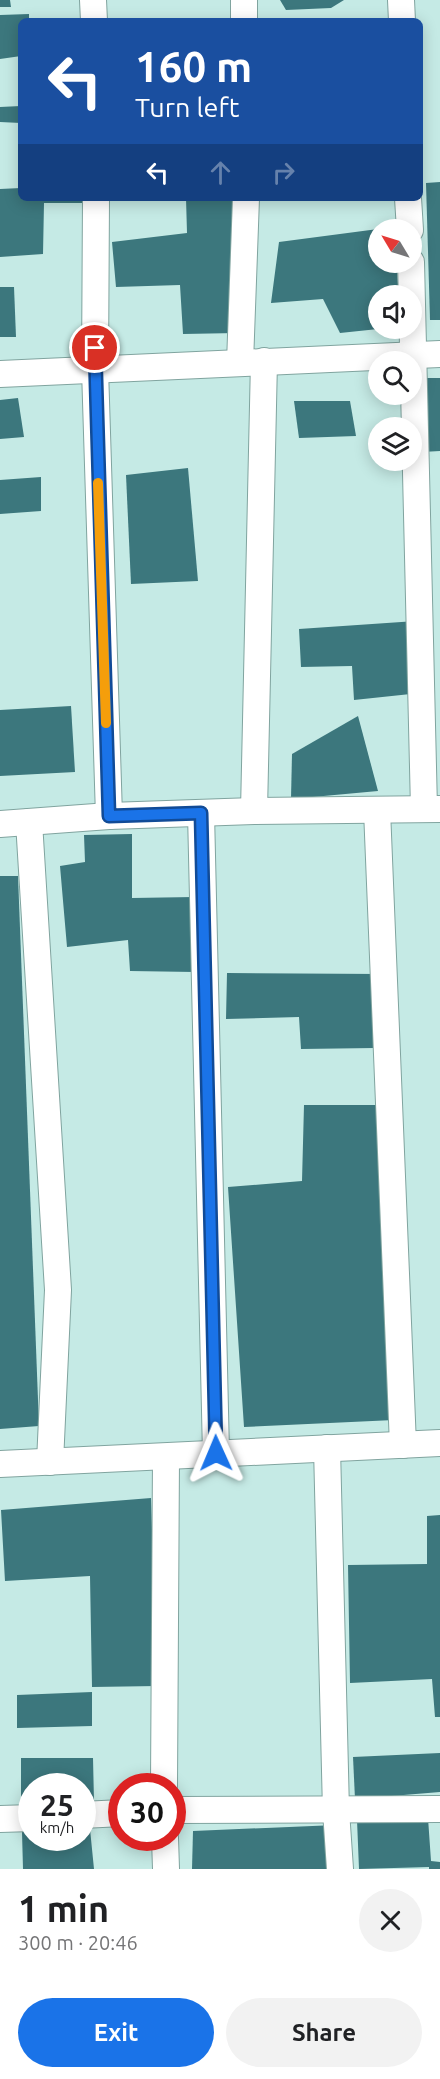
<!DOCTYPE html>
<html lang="en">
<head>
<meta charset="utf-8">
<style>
  body { margin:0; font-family:Ubuntu,sans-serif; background:#f2f2f2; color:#202124; height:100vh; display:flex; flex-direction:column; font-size:22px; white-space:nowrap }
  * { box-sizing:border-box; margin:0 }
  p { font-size:20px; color:#757577 }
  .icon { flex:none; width:33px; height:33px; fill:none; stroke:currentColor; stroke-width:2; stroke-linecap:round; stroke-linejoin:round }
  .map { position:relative; height:1869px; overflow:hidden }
  .details { display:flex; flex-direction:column; background:#fff; flex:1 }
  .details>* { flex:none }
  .top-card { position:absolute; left:18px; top:18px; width:405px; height:183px; border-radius:9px; box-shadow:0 3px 15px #0003; background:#1a4fa0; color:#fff; overflow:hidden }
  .needle { width:39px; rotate:308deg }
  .tools { position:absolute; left:368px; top:219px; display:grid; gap:12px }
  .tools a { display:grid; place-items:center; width:54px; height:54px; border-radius:50%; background:#fff; box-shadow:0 3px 15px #0003; font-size:30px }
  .speed { position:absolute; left:18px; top:1773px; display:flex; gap:12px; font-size:30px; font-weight:700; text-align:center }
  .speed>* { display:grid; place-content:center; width:78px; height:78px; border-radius:50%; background:#fff; box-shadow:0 3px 15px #0003; line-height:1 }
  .speed small { font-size:15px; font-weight:400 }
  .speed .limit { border:9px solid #d22; background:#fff; color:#111 }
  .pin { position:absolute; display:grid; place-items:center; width:51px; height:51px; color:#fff; margin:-26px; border:3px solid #fff; border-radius:50%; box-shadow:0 2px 6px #0007 }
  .me { position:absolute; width:66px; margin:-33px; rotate:359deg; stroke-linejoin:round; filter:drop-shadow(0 0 4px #0008) }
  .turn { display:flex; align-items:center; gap:21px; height:126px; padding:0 18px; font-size:27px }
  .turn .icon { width:78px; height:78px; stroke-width:2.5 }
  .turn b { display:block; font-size:42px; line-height:51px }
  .lanes { display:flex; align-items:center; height:57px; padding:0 18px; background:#0003; justify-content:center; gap:30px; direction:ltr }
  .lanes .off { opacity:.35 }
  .round { display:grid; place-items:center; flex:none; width:63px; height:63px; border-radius:32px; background:#f2f2f2 }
  .overview { display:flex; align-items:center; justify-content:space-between; height:102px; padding:0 18px }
  h1 { font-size:36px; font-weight:700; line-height:45px }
  .primary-button { display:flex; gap:12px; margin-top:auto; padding:12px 18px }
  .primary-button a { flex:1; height:69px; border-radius:36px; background:#1a73e8; color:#fff; font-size:24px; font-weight:700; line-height:69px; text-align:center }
  .primary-button a+a { background:#f2f2f2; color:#202124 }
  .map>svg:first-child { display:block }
  .building { fill:#3c777d }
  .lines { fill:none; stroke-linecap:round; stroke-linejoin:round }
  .minor-casing { stroke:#80a49f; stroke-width:28 }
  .minor { stroke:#fff; stroke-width:26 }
  .route-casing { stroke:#114b97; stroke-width:15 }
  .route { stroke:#1a73e8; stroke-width:10 }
  .slow { stroke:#f59e0b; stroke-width:10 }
</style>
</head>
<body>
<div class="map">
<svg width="440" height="1869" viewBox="0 0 440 1869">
  <rect width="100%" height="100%" fill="#c5eae5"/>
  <g class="building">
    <path d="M0 0H10L11 7H0Z"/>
    <path d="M280 0H344L331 8 286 10Z"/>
    <path d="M29 14V21H21V56L0 59V15Z"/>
    <path d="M21 106V123L0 122V107Z"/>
    <path d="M440 182V320H430L426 183Z"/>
    <path d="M21 188V198H102V203H44L43 254 0 257V189Z"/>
    <path d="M186 198H243L237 333 183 334 180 285 116 287 112 242 187 233Z"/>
    <path d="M378 229V262H396L399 296H378V329L340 333 323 299 271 303 279 242Z"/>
    <path d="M0 287H14L16 337H0Z"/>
    <path d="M421 378H440V451L422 452Z"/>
    <path d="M18 398 24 437 0 439V400Z"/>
    <path d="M294 401H350L356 436 299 438Z"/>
    <path d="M188 468 198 581 131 584 126 475Z"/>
    <path d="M41 477V511L0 514V480Z"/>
    <path d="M416 621 420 693 354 700 352 666 301 667 299 629Z"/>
    <path d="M71 706 75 772 0 776V710Z"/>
    <path d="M358 716 378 791 291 799 292 754Z"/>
    <path d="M132 834V898L194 897 195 972 130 971 128 940 67 947 60 866 85 862 84 835Z"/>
    <path d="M0 876H18L39 1426 0 1429Z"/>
    <path d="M227 973 381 974 374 1048 301 1049 299 1017 226 1019Z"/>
    <path d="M304 1105H380L394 1420 244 1427 228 1187 302 1181Z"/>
    <path d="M151 1498 157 1686 92 1687 90 1576 5 1581 1 1510Z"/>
    <path d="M440 1515V1717H435L432 1679 350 1683 348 1565 427 1564V1516Z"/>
    <path d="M92 1692V1726L17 1728V1695Z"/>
    <path d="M440 1753V1792L355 1799 353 1757Z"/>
    <path d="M21 1758H93L94 1802H82V1786H32V1802H21Z"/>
    <path d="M428 1818 431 1861 440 1862V1869H429V1867L359 1869 357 1820Z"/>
    <path d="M336 1825 337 1869H192L193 1831Z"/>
    <path d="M82 1829H90L94 1869H23L22 1832H32V1838H82Z"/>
  </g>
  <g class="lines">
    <defs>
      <g id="minor">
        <path d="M93 0 94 21"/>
        <path d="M244 0V21"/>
        <path d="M401 0 402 21"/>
        <path d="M96 198 95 369 109 816"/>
        <path d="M408 198 410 230"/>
        <path d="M411 262 424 809"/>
        <path d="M240 363 246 198"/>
        <path d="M0 374 440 354"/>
        <path d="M377 810 403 1445"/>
        <path d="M254 811 264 361"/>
        <path d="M201 813 216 1453"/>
        <path d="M29 822 58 1290 50 1462"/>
        <path d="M0 824 109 816 254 811 440 809"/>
        <path d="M327 1448 336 1811 340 1869"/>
        <path d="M0 1464 440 1443"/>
        <path d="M164 1786 166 1457"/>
        <path d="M172 1810 440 1809"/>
        <path d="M82 1815 122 1813"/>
        <path d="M0 1819 32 1818"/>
        <path d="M165 1838 166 1869"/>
      </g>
    </defs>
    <use href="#minor" class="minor-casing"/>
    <use href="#minor" class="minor"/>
  </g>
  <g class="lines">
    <defs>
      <path id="route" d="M95 348 109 816 201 813 216 1453"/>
    </defs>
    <use href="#route" class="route-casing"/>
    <use href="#route" class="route"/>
    <path class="slow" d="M98 483 106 723"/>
  </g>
</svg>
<div class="tools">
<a><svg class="needle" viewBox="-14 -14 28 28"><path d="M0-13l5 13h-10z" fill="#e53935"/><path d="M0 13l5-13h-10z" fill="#757577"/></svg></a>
<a><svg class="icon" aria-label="sound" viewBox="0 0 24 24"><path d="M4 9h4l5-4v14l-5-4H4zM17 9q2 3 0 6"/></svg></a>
<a><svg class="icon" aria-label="search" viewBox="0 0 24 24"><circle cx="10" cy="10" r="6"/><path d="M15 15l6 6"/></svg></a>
<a><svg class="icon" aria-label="layers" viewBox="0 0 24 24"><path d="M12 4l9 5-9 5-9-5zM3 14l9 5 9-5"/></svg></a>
</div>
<div class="speed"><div>25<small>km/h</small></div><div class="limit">30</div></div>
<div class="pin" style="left:95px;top:348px;background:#d93025"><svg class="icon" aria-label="arrive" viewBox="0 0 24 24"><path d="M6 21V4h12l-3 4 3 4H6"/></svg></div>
<svg class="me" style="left:216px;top:1453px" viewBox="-20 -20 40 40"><path d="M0-17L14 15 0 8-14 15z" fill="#1a73e8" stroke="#fff" stroke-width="4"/></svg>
<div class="top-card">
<div class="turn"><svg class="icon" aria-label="left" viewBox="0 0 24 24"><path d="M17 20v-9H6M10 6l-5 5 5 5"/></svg><div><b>160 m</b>Turn left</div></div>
<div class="lanes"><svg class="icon" aria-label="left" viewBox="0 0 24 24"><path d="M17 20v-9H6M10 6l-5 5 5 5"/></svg><svg class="icon off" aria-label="ahead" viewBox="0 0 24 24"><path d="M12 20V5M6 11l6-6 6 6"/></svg><svg class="icon off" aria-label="right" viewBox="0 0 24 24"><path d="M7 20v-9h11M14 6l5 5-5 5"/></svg></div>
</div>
</div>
<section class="details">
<div class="overview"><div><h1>1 min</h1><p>300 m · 20:46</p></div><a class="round"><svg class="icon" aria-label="close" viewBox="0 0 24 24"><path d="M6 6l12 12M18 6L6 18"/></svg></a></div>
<div class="primary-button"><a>Exit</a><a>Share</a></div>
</section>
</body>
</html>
